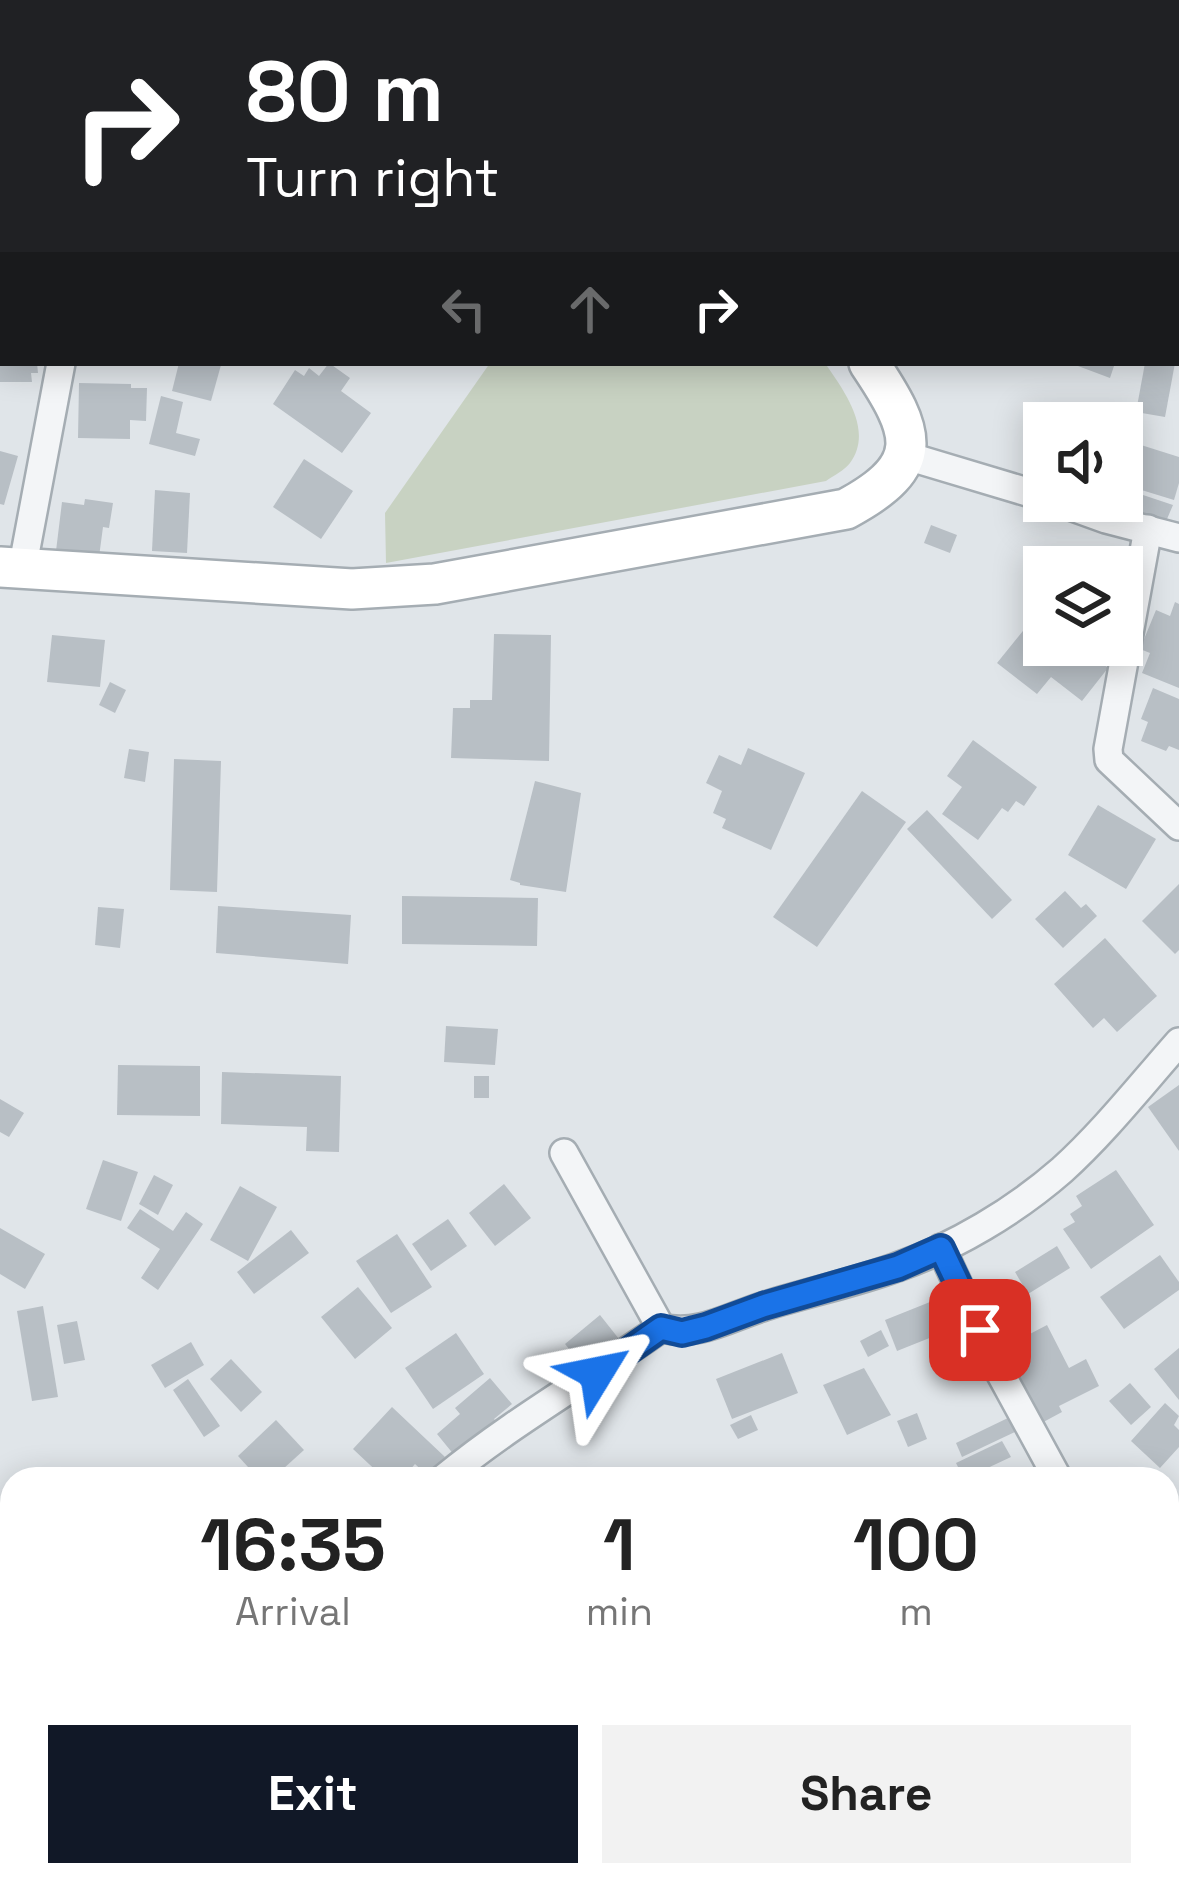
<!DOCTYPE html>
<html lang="en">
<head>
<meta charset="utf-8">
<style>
  body { margin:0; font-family:"Space Grotesk",sans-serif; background:#f2f2f2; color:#222; height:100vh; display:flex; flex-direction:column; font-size:45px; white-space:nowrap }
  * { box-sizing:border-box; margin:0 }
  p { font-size:39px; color:#767676 }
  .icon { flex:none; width:66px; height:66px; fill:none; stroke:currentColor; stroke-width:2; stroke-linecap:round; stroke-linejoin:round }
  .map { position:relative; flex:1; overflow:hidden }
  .panel { position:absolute; left:0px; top:1467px; width:1179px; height:420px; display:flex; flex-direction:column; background:#fff; border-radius:36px 36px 0 0; box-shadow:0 6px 30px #0003 }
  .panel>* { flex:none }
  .banner { position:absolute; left:0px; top:0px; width:1179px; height:366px; box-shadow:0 6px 30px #0003; background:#202124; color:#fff; overflow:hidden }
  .buttons { position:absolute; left:1023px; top:402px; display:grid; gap:24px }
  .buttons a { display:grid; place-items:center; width:120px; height:120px; border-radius:0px; background:#fff; box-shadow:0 6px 30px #0003; font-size:60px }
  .pin { position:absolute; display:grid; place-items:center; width:102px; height:102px; color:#fff; margin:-51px; border-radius:24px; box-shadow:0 6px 18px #0006 }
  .me { position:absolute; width:132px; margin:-66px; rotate:55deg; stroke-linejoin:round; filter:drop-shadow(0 0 9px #0008) }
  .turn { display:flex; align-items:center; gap:42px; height:252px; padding:0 48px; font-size:54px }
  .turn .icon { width:156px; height:156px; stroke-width:2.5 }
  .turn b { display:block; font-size:84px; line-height:102px }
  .lanes { display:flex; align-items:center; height:114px; padding:0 48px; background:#0003; justify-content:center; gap:60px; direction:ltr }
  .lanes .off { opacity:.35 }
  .eta { display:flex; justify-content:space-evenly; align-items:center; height:204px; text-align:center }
  .eta b { font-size:72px; font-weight:700; line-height:84px }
  .primary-button { display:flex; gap:24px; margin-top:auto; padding:24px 48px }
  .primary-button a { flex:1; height:138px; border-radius:0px; background:#111827; color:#fff; font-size:48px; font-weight:700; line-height:138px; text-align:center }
  .primary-button a+a { background:#f2f2f2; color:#222 }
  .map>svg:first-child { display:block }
  .green { fill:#c8d2c2 }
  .building { fill:#b8bfc5 }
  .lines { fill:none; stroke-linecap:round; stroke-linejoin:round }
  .street-casing { stroke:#a5adb3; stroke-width:32 }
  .secondary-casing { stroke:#a5adb3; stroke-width:44 }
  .street { stroke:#f3f5f7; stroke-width:27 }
  .secondary { stroke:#fff; stroke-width:39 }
  .route-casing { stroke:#114b97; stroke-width:30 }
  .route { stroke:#1a73e8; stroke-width:21 }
</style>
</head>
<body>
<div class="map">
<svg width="1179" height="1887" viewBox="0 0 1179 1887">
  <rect width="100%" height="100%" fill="#e0e5e9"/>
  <path class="green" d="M490 363H825C844 391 874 430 850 463 845 470 833 476 826 481L386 563 385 513Z"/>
  <g class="building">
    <path d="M0 363H37L38 373H31L32 382H0Z"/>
    <path d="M179 363 221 365 211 401 172 391Z"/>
    <path d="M329 363 350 378 341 391 371 413 342 453 273 404 295 370 304 376 309 368 319 376Z"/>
    <path d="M1070 363H1115L1110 378Z"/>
    <path d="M1145 363H1175L1165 417 1136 412Z"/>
    <path d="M79 383 131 384V388H147L146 421 130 420V439L78 438Z"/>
    <path d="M161 396 183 402 176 433 200 439 195 456 149 444Z"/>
    <path d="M1122 439 1179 457V483L1174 500 1122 484Z"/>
    <path d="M0 451 18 456 4 505 0 504Z"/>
    <path d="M304 459 353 491 321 539 273 507Z"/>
    <path d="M1122 488 1173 505 1164 526 1106 507 1108 501H1122Z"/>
    <path d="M155 490 190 493 187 553 152 551Z"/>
    <path d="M85 499 113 503 109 528 103 527 99 557 56 551 62 502 84 505Z"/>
    <path d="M931 525 957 535 950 553 924 543Z"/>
    <path d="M1175 602 1179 604V688L1142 673 1150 653 1140 649 1156 610 1170 616Z"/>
    <path d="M1044 605V645H1100L1092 655 1108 668 1082 701 1051 677 1037 694 997 663Z"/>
    <path d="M494 634 551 635 549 761 451 758 453 708H470V700H492Z"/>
    <path d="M52 635 105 640 100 687 47 682Z"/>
    <path d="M110 682 126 690 115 713 99 705Z"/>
    <path d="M1153 688 1179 699V750L1169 746 1166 751 1141 741 1148 722 1141 719Z"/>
    <path d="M973 740 1037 787 1024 806 1016 801 1008 812 1002 808 978 840 942 814 962 787 947 776Z"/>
    <path d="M748 748 805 773 771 850 722 828 726 819 713 813 722 791 706 783 719 755 741 765Z"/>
    <path d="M129 749 149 752 145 782 124 778Z"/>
    <path d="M174 759 221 761 217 892 170 890Z"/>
    <path d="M535 781 581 793 566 892 520 885V883L510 880Z"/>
    <path d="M862 791 906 822 817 947 773 917Z"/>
    <path d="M1098 805 1156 839 1126 889 1068 855Z"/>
    <path d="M927 810 1012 900 992 919 907 829Z"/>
    <path d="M1179 884V950L1175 954 1142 921Z"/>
    <path d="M1065 891 1081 908 1086 904 1097 916 1063 948 1035 919Z"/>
    <path d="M402 896 538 898 537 946 402 944Z"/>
    <path d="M218 906 351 915 348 964 216 953Z"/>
    <path d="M98 907 124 909 120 948 95 945Z"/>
    <path d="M1105 938 1157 996 1117 1032 1104 1018 1093 1028 1054 984Z"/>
    <path d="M446 1026 498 1029 495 1065 444 1062Z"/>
    <path d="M118 1065 200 1066V1116L117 1115Z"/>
    <path d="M222 1072 341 1076 339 1152 306 1151 307 1127 221 1124Z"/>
    <rect x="474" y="1076" width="15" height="22"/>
    <path d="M1179 1085V1151L1148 1107Z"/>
    <path d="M0 1099 24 1113 9 1137 0 1132Z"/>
    <path d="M103 1160 138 1172 121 1221 86 1209Z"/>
    <path d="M1116 1170 1154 1225 1091 1269 1063 1229 1075 1222 1070 1214 1082 1206 1076 1196Z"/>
    <path d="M154 1175 173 1185 158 1215 139 1204Z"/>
    <path d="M504 1184 531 1218 495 1246 469 1213Z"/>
    <path d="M240 1186 277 1207 248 1261 210 1240Z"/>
    <path d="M140 1209 173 1231 186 1212 203 1224 158 1290 141 1278 160 1249 127 1228Z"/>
    <path d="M448 1219 467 1246 431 1271 412 1244Z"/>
    <path d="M0 1228 45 1254 25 1289 0 1274Z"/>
    <path d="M291 1230 309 1253 254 1294 237 1272Z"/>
    <path d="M397 1234 432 1287 391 1313 356 1261Z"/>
    <path d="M1057 1246 1070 1268 1028 1294 1015 1272Z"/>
    <path d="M1160 1255 1179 1282V1290L1124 1329 1100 1297Z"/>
    <path d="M358 1287 392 1328 355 1359 321 1317Z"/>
    <path d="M940 1298 952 1329 897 1351 885 1320Z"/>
    <path d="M43 1306 58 1397 32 1401 17 1311Z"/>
    <path d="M600 1315 619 1339 584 1367 565 1344Z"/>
    <path d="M77 1321 85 1360 64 1364 57 1325Z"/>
    <path d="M1019 1322 1026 1336 1047 1325 1069 1368 1086 1359 1099 1386 1059 1406 1062 1412 1036 1426 991 1336Z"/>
    <path d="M881 1330 889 1346 868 1357 860 1341Z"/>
    <path d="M456 1333 484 1374 433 1409 405 1368Z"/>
    <path d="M191 1342 204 1365 165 1388 151 1365Z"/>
    <path d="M1179 1348V1400L1154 1369Z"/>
    <path d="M782 1353 798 1393 732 1419 716 1379Z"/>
    <path d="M231 1359 262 1392 241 1412 210 1379Z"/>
    <path d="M864 1368 891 1415 847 1435 823 1385Z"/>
    <path d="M490 1378 512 1404 494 1419 500 1426 459 1461 437 1434 460 1414 455 1408Z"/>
    <path d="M188 1379 220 1426 204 1437 173 1390Z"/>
    <path d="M1130 1383 1151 1407 1131 1425 1109 1401Z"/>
    <path d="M1165 1403 1179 1416 1174 1425 1179 1430V1447L1160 1468 1131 1441Z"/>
    <path d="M392 1407 445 1457 428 1476 415 1464 402 1479H385L353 1449Z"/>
    <path d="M917 1413 927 1439 908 1447 897 1421Z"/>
    <path d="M751 1415 758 1430 738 1439 730 1425Z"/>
    <path d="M1010 1417 1017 1431 962 1457 956 1443Z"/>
    <path d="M276 1420 304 1450 272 1479H259L238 1456Z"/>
    <path d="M1002 1441 1011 1457 964 1479 956 1463Z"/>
    <path d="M1170 1515 1174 1519 1179 1515V1572L1177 1574 1167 1563V1518Z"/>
    <path d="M1 1645 12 1649V1675L0 1671Z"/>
    <path d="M0 1680 12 1683 2 1732H0Z"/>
    <path d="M1177 1709 1179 1731 1167 1739V1715Z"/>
    <path d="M0 1735 12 1738V1758L0 1754Z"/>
    <path d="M12 1871V1875H64L74 1883 70 1887H0Z"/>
    <path d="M135 1875H208L194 1887H146Z"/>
    <path d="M310 1875H343L329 1887H296Z"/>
    <path d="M519 1875H620L623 1878 612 1887H530Z"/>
  </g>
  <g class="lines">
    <defs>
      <g id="street">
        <path d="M829 3 831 0"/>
        <path d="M1130 3 1132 0"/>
        <path d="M907 456 1044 497"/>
        <path d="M1056 501 1106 519 1179 538"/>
        <path d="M1148 529 1108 749 1109 760 1179 826"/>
        <path d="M22 570 61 363"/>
        <path d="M941 1248 991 1356 1058 1479"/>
        <path d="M661 1328C699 1337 729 1317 765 1306 809 1292 854 1283 897 1267 955 1247 1015 1211 1062 1170 1104 1132 1141 1085 1179 1042"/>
        <path d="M443 1479C511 1423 588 1379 661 1328L564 1153"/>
        <path d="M0 1797 12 1790"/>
        <path d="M673 1875 681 1887"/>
      </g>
      <g id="secondary">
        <path d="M692 0 693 3"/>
        <path d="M0 567 352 589 435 584 846 509C928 465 916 433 869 363"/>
      </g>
    </defs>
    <use href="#street" class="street-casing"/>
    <use href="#secondary" class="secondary-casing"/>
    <use href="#street" class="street"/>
    <use href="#secondary" class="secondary"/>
  </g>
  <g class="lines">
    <defs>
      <path id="route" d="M597 1373 661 1328 682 1333 706 1327 763 1306 898 1267 941 1248 980 1330"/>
    </defs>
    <use href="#route" class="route-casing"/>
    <use href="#route" class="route"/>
  </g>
</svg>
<div class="buttons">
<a><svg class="icon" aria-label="sound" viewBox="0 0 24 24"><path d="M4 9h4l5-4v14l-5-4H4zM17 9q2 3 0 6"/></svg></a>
<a><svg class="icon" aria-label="layers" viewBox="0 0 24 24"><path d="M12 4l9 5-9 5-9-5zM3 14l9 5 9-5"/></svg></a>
</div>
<div class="pin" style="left:980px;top:1330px;background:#d93025"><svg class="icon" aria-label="arrive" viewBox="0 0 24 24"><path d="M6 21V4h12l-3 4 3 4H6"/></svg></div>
<svg class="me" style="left:597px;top:1373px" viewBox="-20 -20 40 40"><path d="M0-17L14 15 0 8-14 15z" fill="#1a73e8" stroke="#fff" stroke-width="4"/></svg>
<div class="banner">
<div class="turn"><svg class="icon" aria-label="right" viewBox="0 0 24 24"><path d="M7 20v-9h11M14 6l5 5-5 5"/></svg><div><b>80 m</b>Turn right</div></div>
<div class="lanes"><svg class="icon off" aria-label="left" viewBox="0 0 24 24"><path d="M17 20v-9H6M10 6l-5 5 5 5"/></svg><svg class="icon off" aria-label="ahead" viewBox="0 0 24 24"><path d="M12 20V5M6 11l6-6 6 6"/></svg><svg class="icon" aria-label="right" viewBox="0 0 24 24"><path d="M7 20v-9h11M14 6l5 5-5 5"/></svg></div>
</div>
<section class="panel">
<div class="eta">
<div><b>16:35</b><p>Arrival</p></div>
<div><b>1</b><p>min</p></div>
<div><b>100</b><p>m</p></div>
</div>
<div class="primary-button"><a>Exit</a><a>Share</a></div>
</section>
</div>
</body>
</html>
